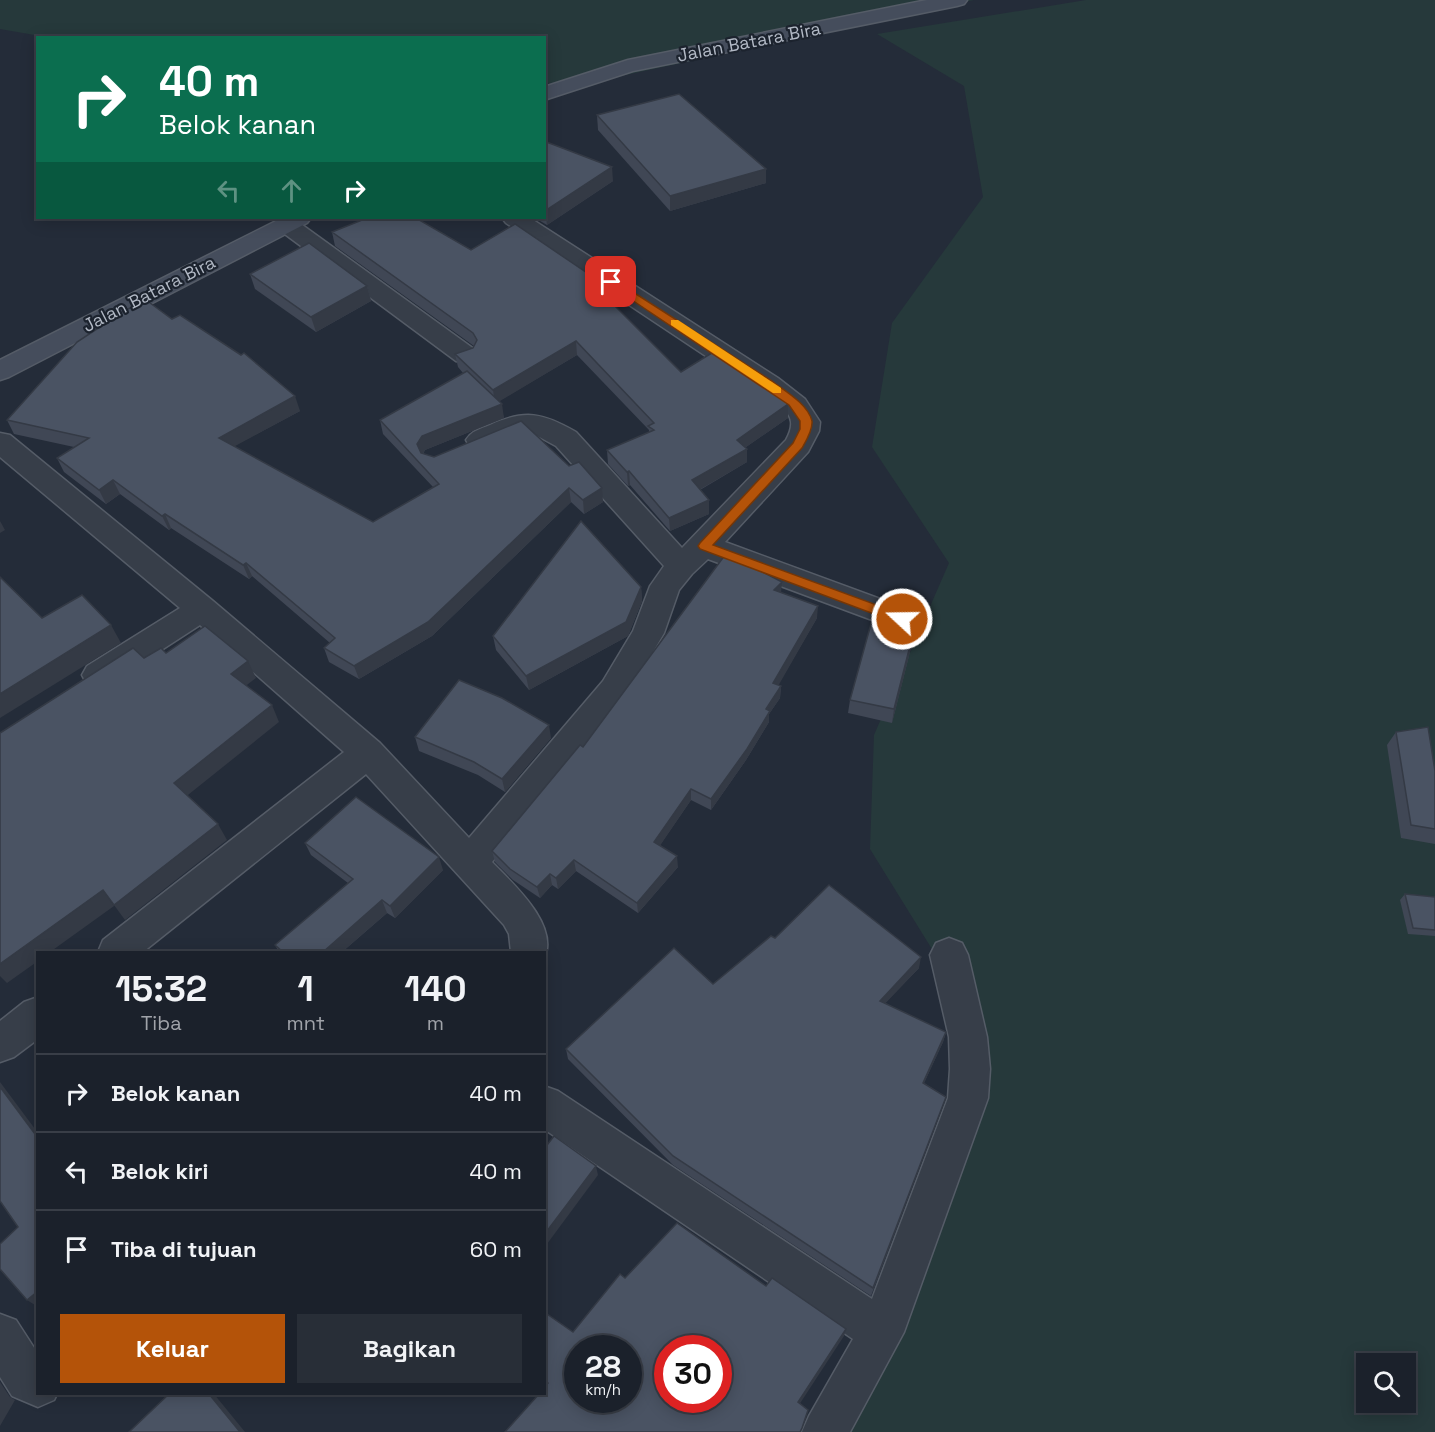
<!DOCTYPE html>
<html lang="id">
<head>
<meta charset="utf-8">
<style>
  body { margin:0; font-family:"Space Grotesk",sans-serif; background:#282e37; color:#f1f3f6; height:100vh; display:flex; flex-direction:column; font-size:22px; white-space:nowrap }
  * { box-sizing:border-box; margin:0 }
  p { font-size:20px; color:#a0a3a9 }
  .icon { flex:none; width:33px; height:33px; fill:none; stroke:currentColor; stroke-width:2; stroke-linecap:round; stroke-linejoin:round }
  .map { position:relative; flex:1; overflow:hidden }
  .sheet { position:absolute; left:36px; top:951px; width:510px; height:444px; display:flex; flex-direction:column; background:#1b212b; border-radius:0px; box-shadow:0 3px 15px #0003,0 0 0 2px #393e47 }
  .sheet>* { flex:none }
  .guide { position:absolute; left:36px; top:36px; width:510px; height:183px; border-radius:0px; box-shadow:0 3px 15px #0003,0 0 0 2px #393e47; background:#0b6e4f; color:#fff; overflow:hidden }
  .buttons { position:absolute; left:1356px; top:1353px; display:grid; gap:12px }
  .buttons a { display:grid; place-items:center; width:60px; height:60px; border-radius:0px; background:#1b212b; box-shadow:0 3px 15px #0003,0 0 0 2px #393e47; font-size:30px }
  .speed { position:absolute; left:564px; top:1335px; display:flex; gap:12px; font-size:30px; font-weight:700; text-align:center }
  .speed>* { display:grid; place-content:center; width:78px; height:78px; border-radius:50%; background:#1b212b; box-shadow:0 3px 15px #0003,0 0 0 2px #393e47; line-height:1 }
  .speed small { font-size:15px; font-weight:400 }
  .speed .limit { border:9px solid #d22; background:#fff; color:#111 }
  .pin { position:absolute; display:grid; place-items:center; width:51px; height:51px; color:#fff; margin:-26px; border-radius:12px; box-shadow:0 3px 9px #0006 }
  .me { position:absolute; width:66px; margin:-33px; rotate:291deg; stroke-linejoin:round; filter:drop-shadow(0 0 4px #0008) }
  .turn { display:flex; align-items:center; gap:21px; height:126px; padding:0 24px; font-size:27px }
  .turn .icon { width:78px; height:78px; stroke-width:2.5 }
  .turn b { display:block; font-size:42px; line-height:51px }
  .lanes { display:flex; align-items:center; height:57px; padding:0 24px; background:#0003; justify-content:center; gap:30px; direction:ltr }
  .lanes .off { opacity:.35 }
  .eta { display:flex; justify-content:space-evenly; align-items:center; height:102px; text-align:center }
  .eta b { font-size:36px; font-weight:700; line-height:42px }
  .button { display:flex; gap:12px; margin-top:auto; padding:12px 24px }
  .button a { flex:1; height:69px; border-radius:0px; background:#b45309; color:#fff; font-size:24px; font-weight:700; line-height:69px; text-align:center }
  .button a+a { background:#282e37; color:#f1f3f6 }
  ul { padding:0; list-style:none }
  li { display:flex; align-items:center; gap:18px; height:78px; padding:0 24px; border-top:2px solid #393e47 }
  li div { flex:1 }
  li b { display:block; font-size:22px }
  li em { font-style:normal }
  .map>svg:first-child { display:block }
  .green { fill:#26393b; fill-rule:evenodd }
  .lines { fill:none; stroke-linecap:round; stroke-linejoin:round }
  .street-casing { stroke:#555c67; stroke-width:3 }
  .secondary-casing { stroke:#555c67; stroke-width:3 }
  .street { fill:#373e49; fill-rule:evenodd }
  .secondary { fill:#454d5c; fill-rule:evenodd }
  .wall { fill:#404755 }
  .shaded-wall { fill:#343a45 }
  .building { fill:#4a5363; stroke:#343a45; stroke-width:1.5; fill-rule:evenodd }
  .route { fill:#b45309; stroke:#753606; stroke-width:1.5 }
  .slow { fill:#f59e0b }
  .labels { text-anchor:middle; stroke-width:4.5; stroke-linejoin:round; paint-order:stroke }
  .far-street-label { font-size:18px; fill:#b2b9c5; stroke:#1c232e }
</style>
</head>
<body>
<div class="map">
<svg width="1435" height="1432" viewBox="0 0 1435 1432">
  <rect width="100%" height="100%" fill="#242c39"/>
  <g class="green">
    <path d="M0 0H974L593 82 545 83 544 38 46 37 0 29Z"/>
    <path d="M1086 0H1435V1432H840L987 1038 870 849 874 735 949 563 872 447 892 323 983 197 964 86 877 34ZM1366 1364H1406V1402H1366Z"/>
  </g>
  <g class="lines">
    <defs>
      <g id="street">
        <path d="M289 218 294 219 474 349 478 355 474 361 465 363 456 361 278 229 274 224 278 219Z"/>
        <path d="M502 218H530L778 378 805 399 820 422 819 431 808 452 725 542 913 611 918 619 913 627 902 631 891 627 708 559 692 574 679 590 664 633 625 699 492 862C513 884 560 925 544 959V952H511L509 934 504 925 366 774 143 952H98L103 940 344 752 200 625 109 684 98 688 87 684 82 675 87 666 180 608 0 457V433L10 435 213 601 380 743 469 838 603 681 633 631 650 586 664 566 556 446 532 433H523L480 449 470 447 466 440C471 431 480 429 490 425 525 409 543 413 576 432L682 548 786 440C794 425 793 417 781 406L506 223Z"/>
        <path d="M949 938 962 943 968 955 987 1037 990 1069 988 1098 904 1332 850 1432H802L809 1416 853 1339 544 1129V1086L558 1091 872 1299 948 1098 950 1069 949 1037 930 955 936 943Z"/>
        <path d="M38 997V1039L14 1057 0 1062V1021L24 1002Z"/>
        <path d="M0 1314 16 1320 38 1354V1394H57L54 1400 38 1407 12 1396 0 1377Z"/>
      </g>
      <g id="secondary">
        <path d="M927 0H967L964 4 957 6 633 71 544 100V87L628 60Z"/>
        <path d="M282 218H311L307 223 9 377 0 380V360Z"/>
      </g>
    </defs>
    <use href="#street" class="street-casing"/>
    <use href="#secondary" class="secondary-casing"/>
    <use href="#street" class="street"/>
    <use href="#secondary" class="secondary"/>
  </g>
  <g class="wall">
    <path d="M597 115 766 169V183L670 211 598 130Z"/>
    <path d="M544 141 613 181 547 225 535 218H544Z"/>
    <path d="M332 232 471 250 597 288 681 372 788 404V418L746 447 747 462 700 490 709 500V514L670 531 630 485 628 486 608 464 607 450 649 433V430L577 355 499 401 504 418 425 450 423 454 434 457 521 421 603 502 584 514 571 502 432 636 359 679 329 662 324 648 330 643 252 576 249 579 171 528 169 530 120 494 106 504 64 472 57 458 74 447 14 434 7 420 101 326 100 323 172 319 300 411 234 446 373 522 433 487 383 434 380 420 463 373 458 367 455 354 473 348 474 346 335 246Z"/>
    <path d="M250 274 367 286 371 301 316 332 255 289Z"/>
    <path d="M641 587 642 601 628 636 529 690 496 650 493 636Z"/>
    <path d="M781 593 817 618 778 685 781 686 780 698 769 714V722L746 760 711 810 691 800 660 845 678 867 638 913 576 871 558 889 552 885 540 898 513 880 495 862 492 851 583 747Z"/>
    <path d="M914 636 892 723 848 713 850 700Z"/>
    <path d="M1396 732 1435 771V844L1401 838 1387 745Z"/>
    <path d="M415 737 551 738 505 792 478 775 419 751Z"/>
    <path d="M305 843 443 870 395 918 387 913 342 952H279L275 945 348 883 311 855Z"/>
    <path d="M1405 894 1435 897V936L1408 934 1400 900Z"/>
    <path d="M775 938 919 968 885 1003 946 1032 943 1042 924 1083 946 1097 871 1296 673 1165 568 1059 566 1049 713 984Z"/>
  </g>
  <g class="shaded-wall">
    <path d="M612 167 613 181 547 225 545 211Z"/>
    <path d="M766 169V183L670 211V196Z"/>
    <path d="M596 279 597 293 591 282Z"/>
    <path d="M367 286 371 301 316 332 311 317Z"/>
    <path d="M576 341 577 355 495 404 493 390Z"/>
    <path d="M295 396 300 411 224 452 219 438Z"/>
    <path d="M502 404 504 418 425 450 420 458 417 444 422 436Z"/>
    <path d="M788 404V418L736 454 737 440Z"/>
    <path d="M747 449V462L692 494V480Z"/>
    <path d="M629 471 630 485 628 486 627 472Z"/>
    <path d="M113 480 120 494 106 504 99 490Z"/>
    <path d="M569 488 571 502 432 636 359 679 354 666Z"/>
    <path d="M602 488 603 502 584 514 583 500Z"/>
    <path d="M709 500V514L670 531 669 518Z"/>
    <path d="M165 514 171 528 169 530 162 516Z"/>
    <path d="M0 521 5 530 0 533Z"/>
    <path d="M246 563 252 576 249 579 243 565Z"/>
    <path d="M782 582 781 594 774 590Z"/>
    <path d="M641 587 642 601 628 636 529 690 526 676Z"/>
    <path d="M818 606 817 618 773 695V683Z"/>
    <path d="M916 622 914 636 892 723 894 709Z"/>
    <path d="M111 625 121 643 0 718V694Z"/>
    <path d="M248 661 256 678 239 691 231 674Z"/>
    <path d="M781 686 780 698 769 714V722L746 760 711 810V799Z"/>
    <path d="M272 705 279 722 183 799 174 783Z"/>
    <path d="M549 725 551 738 505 792 502 779Z"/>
    <path d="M691 789V800L655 853 654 842Z"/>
    <path d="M218 824 227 840 125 920 114 905Z"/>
    <path d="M677 856 678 867 638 913 637 903Z"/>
    <path d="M439 857 443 870 395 918 390 906Z"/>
    <path d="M574 860 576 871 558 889 556 878Z"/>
    <path d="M550 874 552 885 540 898 537 887Z"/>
    <path d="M103 890 114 906 50 952H38V961L7 983 0 976V964Z"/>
    <path d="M382 900 387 913 342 952H323Z"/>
    <path d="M921 957 919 968 878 1011 880 1001Z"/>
    <path d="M946 1032 943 1042 920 1092 923 1083Z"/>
    <path d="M0 1082 38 1133V1138L0 1087Z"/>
    <path d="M596 1166 598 1175 544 1248V1235Z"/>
    <path d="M38 1291V1307L27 1300Z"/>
    <path d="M846 1329 844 1336 797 1408 798 1402Z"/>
    <path d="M0 1382 10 1397 15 1400 0 1426Z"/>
    <path d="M209 1394H214L245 1432H240Z"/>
  </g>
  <g class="building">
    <path d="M679 94 766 169 670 196 597 115Z"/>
    <path d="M544 141 612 167 545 211 544 210Z"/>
    <path d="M367 218H416L471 250 515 224 596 279 591 282 681 372 715 351 780 394 788 404 737 440 747 449 692 480 709 500 669 518 629 471 627 472 607 450 654 430 648 426 654 423 576 341 493 390 455 354 473 348 477 340 473 333 332 232Z"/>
    <path d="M309 243 367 286 311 317 250 274Z"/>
    <path d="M146 300 172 319 180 315 241 355 244 353 295 396 219 438 373 522 439 484 380 420 467 371 502 404 422 436 417 444 421 453 434 457 521 421 569 466 579 462 602 488 583 500 569 488 428 622 354 666 324 648 335 638 246 563 243 565 165 514 162 516 113 480 99 490 57 458 89 438 7 420 77 342 103 325 100 323Z"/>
    <path d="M581 521 641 587 626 622 526 676 493 636Z"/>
    <path d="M725 555 745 563 782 582 774 590 818 606 773 683 781 686 766 709 770 711 747 749 711 799 691 789 654 842 677 856 637 903 574 860 556 878 550 874 537 887 510 869 492 851 580 745 583 747Z"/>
    <path d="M0 577 42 618 82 595 111 625 0 694Z"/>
    <path d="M874 613 916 622 894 709 850 700Z"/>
    <path d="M205 626 248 661 231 674 272 705 174 783 218 824 114 905 103 890 0 964V733L133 648 144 658 161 648 166 653Z"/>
    <path d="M459 680 502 698 549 725 502 779 474 762 415 737Z"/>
    <path d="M1428 727 1435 771V829L1411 825 1396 732Z"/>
    <path d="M356 797 439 857 390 906 382 900 323 952H283L275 945 353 879 305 843Z"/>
    <path d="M829 885 921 957 880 1001 946 1032 923 1083 946 1097 873 1288 673 1156 566 1049 674 948 713 984 771 936 775 938Z"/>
    <path d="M1405 894 1435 897V930L1413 928Z"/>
    <path d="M0 1087 38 1138V1291L27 1300 0 1269V1244L18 1227 0 1201Z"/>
    <path d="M554 1136 596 1166 544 1235V1149Z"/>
    <path d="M677 1223 766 1286 772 1278 846 1329 798 1402 808 1410 802 1428 800 1432H505L539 1394H544V1387L548 1383 544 1380V1312L573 1332 620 1274 625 1278ZM578 1348H628V1400H578ZM668 1348H718V1400H668Z"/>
    <path d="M169 1394H209L240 1432H129Z"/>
  </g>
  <path class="route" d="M611 278 772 381C785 391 808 404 812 421 813 430 806 441 802 448L713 545 907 616 909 619 907 623H898L700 549 698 546 700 543 793 443 800 429V421L789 405 608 284 606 282Z"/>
  <path class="slow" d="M671 320H678L781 388V393H773L671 325Z"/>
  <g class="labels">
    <g class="far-street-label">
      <text transform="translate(749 42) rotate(-11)" y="6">Jalan Batara Bira</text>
      <text transform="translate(149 294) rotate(-27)" y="6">Jalan Batara Bira</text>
    </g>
  </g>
</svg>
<div class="buttons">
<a><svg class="icon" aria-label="search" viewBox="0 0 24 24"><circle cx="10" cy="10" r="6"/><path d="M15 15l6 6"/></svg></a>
</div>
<div class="speed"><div>28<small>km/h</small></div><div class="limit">30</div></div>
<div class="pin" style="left:611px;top:282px;background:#d93025"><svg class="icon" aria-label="arrive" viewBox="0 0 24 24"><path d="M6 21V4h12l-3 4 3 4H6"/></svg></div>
<svg class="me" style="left:902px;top:619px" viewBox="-20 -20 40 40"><circle r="17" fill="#b45309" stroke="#fff" stroke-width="3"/><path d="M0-11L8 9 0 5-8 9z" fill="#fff"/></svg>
<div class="guide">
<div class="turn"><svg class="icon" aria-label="right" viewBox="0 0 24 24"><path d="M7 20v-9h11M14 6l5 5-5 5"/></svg><div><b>40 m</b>Belok kanan</div></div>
<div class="lanes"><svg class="icon off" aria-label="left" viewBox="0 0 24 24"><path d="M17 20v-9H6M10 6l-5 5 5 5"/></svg><svg class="icon off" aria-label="ahead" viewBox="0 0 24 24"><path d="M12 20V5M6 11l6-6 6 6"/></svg><svg class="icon" aria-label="right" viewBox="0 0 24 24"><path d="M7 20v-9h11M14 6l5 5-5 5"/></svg></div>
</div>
<section class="sheet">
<div class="eta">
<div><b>15:32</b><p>Tiba</p></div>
<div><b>1</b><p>mnt</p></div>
<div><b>140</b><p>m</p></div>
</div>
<ul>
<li><svg class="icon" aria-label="right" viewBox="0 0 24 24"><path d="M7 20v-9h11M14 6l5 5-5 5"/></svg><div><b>Belok kanan</b></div><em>40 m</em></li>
<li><svg class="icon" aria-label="left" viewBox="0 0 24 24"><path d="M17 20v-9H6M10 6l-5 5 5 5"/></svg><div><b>Belok kiri</b></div><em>40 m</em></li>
<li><svg class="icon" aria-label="arrive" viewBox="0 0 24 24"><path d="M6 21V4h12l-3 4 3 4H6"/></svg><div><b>Tiba di tujuan</b></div><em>60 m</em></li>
</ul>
<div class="button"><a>Keluar</a><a>Bagikan</a></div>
</section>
</div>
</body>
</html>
